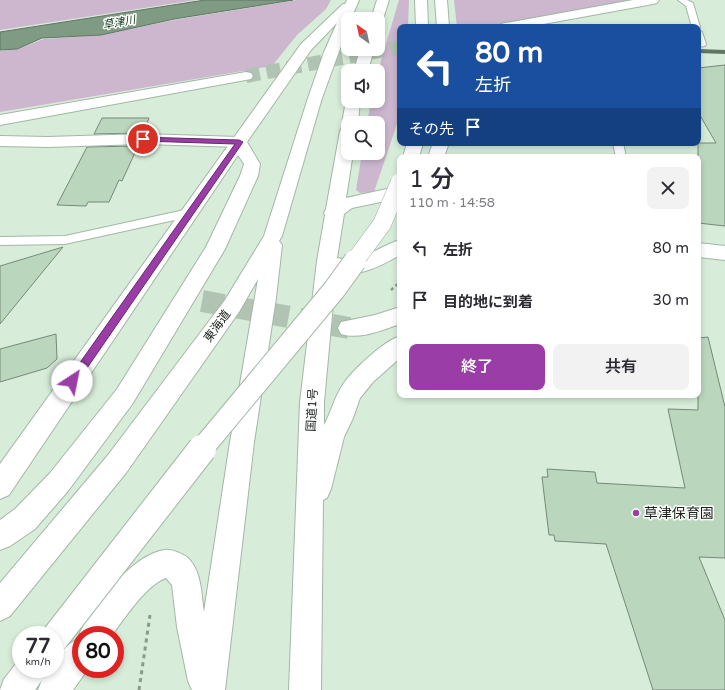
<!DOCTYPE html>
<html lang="ja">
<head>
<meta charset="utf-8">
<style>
  body { margin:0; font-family:"Varela Round","Noto Sans JP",sans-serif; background:#f2f2f3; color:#2b2b33; height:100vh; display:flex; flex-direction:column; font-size:15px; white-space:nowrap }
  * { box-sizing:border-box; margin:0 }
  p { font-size:13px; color:#7c7c81 }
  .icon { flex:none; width:22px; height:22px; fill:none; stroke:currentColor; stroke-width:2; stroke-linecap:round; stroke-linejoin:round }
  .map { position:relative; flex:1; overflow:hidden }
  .panel { position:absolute; left:397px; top:154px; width:304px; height:244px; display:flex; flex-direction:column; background:#fff; border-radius:8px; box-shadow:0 2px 6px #0003 }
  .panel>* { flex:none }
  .hud { position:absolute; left:397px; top:24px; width:304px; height:122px; border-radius:8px; box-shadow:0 2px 6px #0003; background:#1a4fa0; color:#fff; overflow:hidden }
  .needle { width:26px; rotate:327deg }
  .fabs { position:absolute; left:341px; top:12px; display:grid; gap:8px }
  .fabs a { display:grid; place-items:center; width:44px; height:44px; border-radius:8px; background:#fff; box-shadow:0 2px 6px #0003; font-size:20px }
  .speed { position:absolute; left:12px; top:626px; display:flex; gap:8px; font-size:20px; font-weight:700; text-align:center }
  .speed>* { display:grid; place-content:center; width:52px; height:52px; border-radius:50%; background:#fff; box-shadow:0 2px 6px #0003; line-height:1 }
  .speed small { font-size:10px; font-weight:400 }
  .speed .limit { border:6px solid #d22; background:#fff; color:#111 }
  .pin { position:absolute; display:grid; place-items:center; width:34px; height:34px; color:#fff; margin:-17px; border:2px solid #fff; border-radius:50%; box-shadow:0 1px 4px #0007 }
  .me { position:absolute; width:44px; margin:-22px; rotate:34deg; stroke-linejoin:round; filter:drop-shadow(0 0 3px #0008) }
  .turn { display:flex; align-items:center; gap:14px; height:84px; padding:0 12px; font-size:18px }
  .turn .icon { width:52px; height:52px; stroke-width:2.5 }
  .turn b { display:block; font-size:28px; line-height:34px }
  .then { display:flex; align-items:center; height:38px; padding:0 12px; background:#0003; gap:8px; font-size:15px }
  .round { display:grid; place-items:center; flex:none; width:42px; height:42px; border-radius:8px; background:#f2f2f3 }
  .summary { display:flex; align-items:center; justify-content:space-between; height:68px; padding:0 12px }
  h1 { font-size:24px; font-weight:600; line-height:30px }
  .action { display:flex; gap:8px; margin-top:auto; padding:8px 12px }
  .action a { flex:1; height:46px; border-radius:8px; background:#9a3da7; color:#fff; font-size:16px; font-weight:600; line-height:46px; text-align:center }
  .action a+a { background:#f2f2f3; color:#2b2b33 }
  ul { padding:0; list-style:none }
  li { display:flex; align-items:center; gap:12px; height:52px; padding:0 12px }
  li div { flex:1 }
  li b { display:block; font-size:15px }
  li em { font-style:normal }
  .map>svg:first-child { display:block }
  .green { fill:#ccb7cf }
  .water { fill:#809b83; stroke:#617664 }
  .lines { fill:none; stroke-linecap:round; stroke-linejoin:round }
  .stream { fill:#617664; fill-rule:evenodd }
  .building { fill:#bad6bd; stroke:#768978 }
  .street-tunnel { stroke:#b1c3b3; stroke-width:14; stroke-dasharray:14 7; stroke-linecap:butt }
  .highway-tunnel { stroke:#b1c3b3; stroke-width:22; stroke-dasharray:22 11; stroke-linecap:butt }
  .lane-casing { stroke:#a3b7a6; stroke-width:2 }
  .street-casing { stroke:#a3b7a6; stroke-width:2 }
  .highway-casing { stroke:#a3b7a6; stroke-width:2 }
  .path-far1 { stroke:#8b9a8c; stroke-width:2.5; stroke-dasharray:3 3; stroke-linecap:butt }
  .path { stroke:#8b9a8c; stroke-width:3; stroke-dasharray:4 4; stroke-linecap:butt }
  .lane { fill:#fff; fill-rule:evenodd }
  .street { fill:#fff; fill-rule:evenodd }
  .highway { fill:#fff; fill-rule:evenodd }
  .highway-bridge-far2-casing { stroke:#a3b7a6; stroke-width:19; stroke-linecap:butt }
  .highway-bridge-far1-casing { stroke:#a3b7a6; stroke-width:24; stroke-linecap:butt }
  .highway-bridge-casing { stroke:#a3b7a6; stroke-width:30; stroke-linecap:butt }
  .highway-bridge-far2 { stroke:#fff; stroke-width:18 }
  .highway-bridge-far1 { stroke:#fff; stroke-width:22 }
  .highway-bridge { stroke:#fff; stroke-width:28 }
  .route { fill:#9a3da7; stroke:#64286d }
  .poi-dot { fill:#9a3da7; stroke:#fff; stroke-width:1.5 }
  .labels { text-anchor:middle; stroke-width:3; stroke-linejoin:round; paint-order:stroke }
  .far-water-label { font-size:11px; font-style:italic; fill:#15401f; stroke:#fff }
  .street-label { font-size:12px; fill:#1a211b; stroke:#fff }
  .near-poi-label { font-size:14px; fill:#1a211b; stroke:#fff; text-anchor:start }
</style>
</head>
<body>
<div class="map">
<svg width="725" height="690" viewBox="0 0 725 690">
  <rect width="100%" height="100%" fill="#d7ecd9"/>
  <g class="green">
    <path d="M0 0H196L0 30Z"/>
    <path d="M297 0H331L326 9 297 35 272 66 0 112V51L17 49 44 39 101 35 174 20Z"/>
    <path d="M399 0H409L408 27H400V115L374 192 360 193 356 190 362 153H378V123H367L371 101H378V71Z"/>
    <path d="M454 0H631L487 27H457Z"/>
  </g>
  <path class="water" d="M205 0H293L174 19 101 35 42 38 17 49 0 50V32Z"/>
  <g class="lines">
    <path class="stream" d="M698 49 725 50V54L698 53Z"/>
  </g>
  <g class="building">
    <path d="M725 65V226L698 223V143H716L698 112V68Z"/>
    <path d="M102 118H149L143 133 94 134Z"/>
    <path d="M138 146 122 181 119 180 109 202H88L86 206 57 205 87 147Z"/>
    <path d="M63 247 0 324V266Z"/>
    <path d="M56 334 57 359 47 368 0 382V349Z"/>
    <path d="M708 337 725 407V558L699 557 725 620V690H653L606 544 555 541 554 535H549L542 477H548L547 469 595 472 597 483 685 488 668 409 698 410V338Z"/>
  </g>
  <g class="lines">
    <path class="street-tunnel" d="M246 76 400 47"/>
    <path class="highway-tunnel" d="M202 301 349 328"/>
    <defs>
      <g id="lane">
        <path d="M678 0H687L693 3 700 27 699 29 698 27H692L686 6Z"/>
        <path d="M698 30 702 32 706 44 705 46 698 47Z"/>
        <path d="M613 143H623L626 157H616Z"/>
        <path d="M189 209 193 210 195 213 193 216 65 244 0 245V237L65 236Z"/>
      </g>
      <g id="street">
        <path d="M633 0H659L657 3 653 4 527 27H500L501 24 506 23Z"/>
        <path d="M246 72 251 73 253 76 251 79 0 125V115Z"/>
        <path d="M143 134 239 137 245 139 247 142 245 145 239 147 143 144 48 147 0 146V136L48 137Z"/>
        <path d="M698 243 725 246V260L698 257Z"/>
      </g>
      <g id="highway">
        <path d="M347 0H359L351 19H348V27L322 98 282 236 279 241 282 245 276 298 254 442 225 690H192L188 681 177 627 172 585 166 578C146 585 125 618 112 635H81V669H88L73 690H38L42 680 35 690H0L4 679 21 657V669H47L43 679 50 669H55C55 655 68 643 80 638L79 635C90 608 134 553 165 550 169 549 174 551 177 552 181 554 185 555 188 558 202 572 201 594 204 612L230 442 258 279 239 312 126 473 10 616 0 621V583L108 455 225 300 264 236 308 98 324 52 337 23 311 50 247 142 260 164 258 176 225 249 133 403 68 491 35 529 10 546 0 550V520L15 509 50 473 117 389 206 247 240 176 244 164 238 155 9 495 0 499V464L301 44 343 4H345Z"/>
        <path d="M377 0H389L383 19 378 23V19H371Z"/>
        <path d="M415 0H427L428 27H416Z"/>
        <path d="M435 0H447L449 27H437Z"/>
        <path d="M360 49H374L368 71H354Z"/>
        <path d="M348 98V101H360L358 123H348V153H353L346 198 400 186V198L352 208 344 214 337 258C361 264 379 246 400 240V255C381 266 358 278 336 272L324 402V425C331 413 334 398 342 386 351 371 384 341 400 336V358L373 382 360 398 353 418 344 437 331 489 327 498 323 500 321 690H289L300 402 317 261 325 215 324 213 326 209 340 131 342 128 346 127 342 123 346 101Z"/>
        <path d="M407 143H423L419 157H403Z"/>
        <path d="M433 143H449L444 157H428Z"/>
        <path d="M400 307V324C383 330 359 340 341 334L338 328 341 322 375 315Z"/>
      </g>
    </defs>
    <use href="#lane" class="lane-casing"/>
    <use href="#street" class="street-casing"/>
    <use href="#highway" class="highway-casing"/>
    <path class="path-far1" d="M391 290 400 282"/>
    <path class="path" d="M139 690 150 615"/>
    <use href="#lane" class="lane"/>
    <use href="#street" class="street"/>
    <use href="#highway" class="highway"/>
    <defs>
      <path id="highway-bridge-far2" d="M354 262 382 224 400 182"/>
      <path id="highway-bridge-far1" d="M201 450 334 290 355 261"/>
      <path id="highway-bridge" d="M55 638 202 449"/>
    </defs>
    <use href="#highway-bridge-far2" class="highway-bridge-far2-casing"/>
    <use href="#highway-bridge-far1" class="highway-bridge-far1-casing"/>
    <use href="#highway-bridge" class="highway-bridge-casing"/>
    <use href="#highway-bridge-far2" class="highway-bridge-far2"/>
    <use href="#highway-bridge-far1" class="highway-bridge-far1"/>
    <use href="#highway-bridge" class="highway-bridge"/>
  </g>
  <path class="route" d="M141 137 239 140 243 142 76 384 72 385 69 384 68 381 69 378 235 144 143 141 141 140Z"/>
  <circle class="poi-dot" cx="636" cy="513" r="4"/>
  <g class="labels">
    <g class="far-water-label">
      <text transform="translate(119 22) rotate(-10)" y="4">草津川</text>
    </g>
    <g class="street-label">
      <text transform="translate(217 326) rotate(-54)" y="4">東海道</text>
      <text transform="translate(312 410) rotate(-87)" y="4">国道1号</text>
    </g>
    <g class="near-poi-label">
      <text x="644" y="518">草津保育園</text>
    </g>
  </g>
</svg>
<div class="fabs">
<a><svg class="needle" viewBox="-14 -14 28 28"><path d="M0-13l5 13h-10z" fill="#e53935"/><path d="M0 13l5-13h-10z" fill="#7c7c81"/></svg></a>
<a><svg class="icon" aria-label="sound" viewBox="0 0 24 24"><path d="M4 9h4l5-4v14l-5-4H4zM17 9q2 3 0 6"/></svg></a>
<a><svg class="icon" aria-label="search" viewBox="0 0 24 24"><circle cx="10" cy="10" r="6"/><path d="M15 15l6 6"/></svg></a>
</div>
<div class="speed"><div>77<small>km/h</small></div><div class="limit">80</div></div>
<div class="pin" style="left:143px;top:139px;background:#d93025"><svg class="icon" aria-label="arrive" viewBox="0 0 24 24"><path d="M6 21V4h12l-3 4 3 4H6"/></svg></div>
<svg class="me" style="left:72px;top:381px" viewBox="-20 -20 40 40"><circle r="19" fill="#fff"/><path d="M0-13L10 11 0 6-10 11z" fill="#9a3da7"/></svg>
<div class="hud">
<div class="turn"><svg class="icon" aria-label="left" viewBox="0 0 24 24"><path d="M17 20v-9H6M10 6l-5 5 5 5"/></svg><div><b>80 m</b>左折</div></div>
<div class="then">その先<svg class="icon" aria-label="arrive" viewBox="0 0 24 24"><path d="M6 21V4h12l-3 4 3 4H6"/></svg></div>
</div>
<section class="panel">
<div class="summary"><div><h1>1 分</h1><p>110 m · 14:58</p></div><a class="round"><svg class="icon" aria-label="close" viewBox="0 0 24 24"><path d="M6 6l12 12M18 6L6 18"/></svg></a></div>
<ul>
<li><svg class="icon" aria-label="left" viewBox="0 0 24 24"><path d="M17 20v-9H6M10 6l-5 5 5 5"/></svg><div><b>左折</b></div><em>80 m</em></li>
<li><svg class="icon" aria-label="arrive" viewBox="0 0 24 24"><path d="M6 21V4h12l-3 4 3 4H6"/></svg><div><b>目的地に到着</b></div><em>30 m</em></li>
</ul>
<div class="action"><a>終了</a><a>共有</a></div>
</section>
</div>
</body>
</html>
